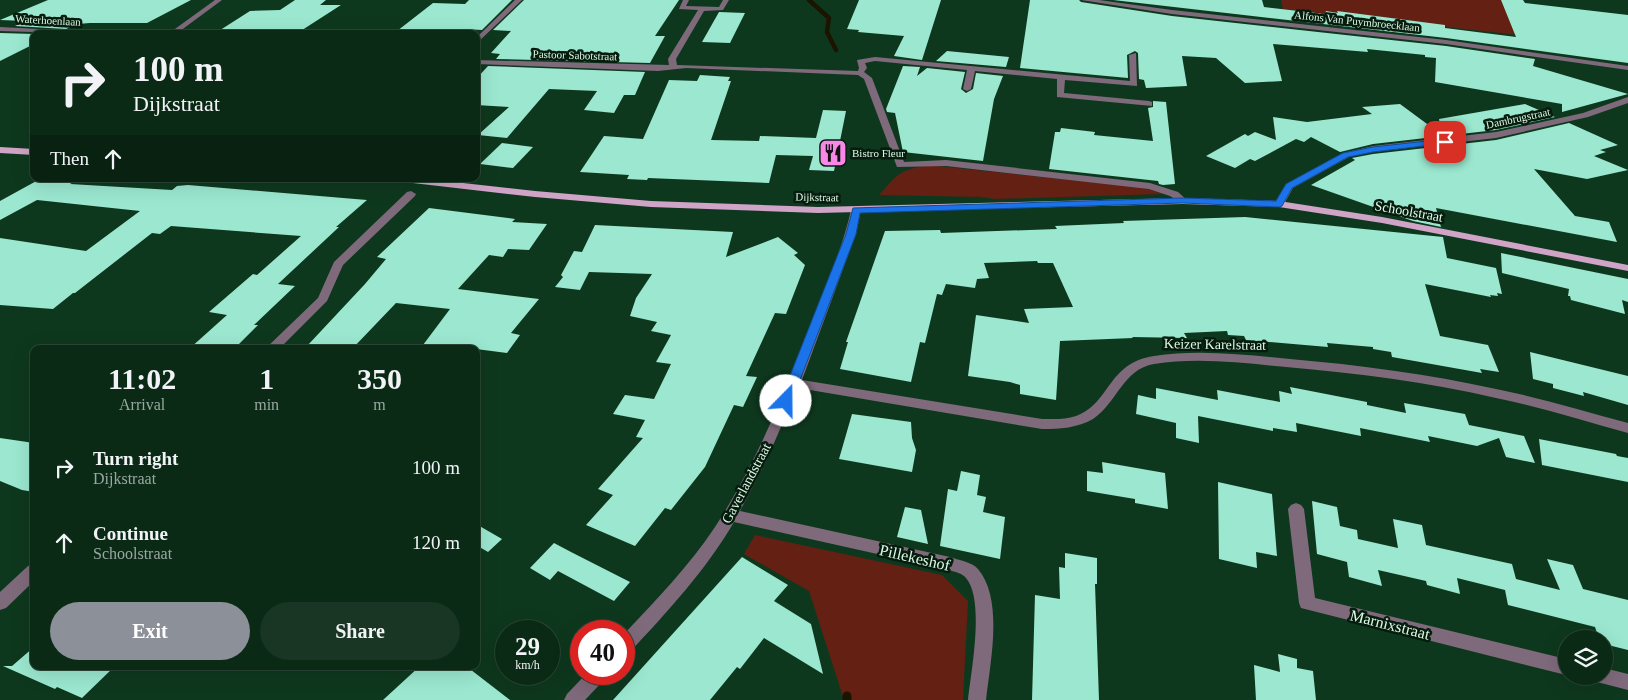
<!DOCTYPE html>
<html lang="en">
<head>
<meta charset="utf-8">
<style>
  body { margin:0; font-family:"Times New Roman",serif; background:#183623; color:#f1f3f6; height:100vh; display:flex; flex-direction:column; font-size:19px; white-space:nowrap }
  * { box-sizing:border-box; margin:0 }
  p { font-size:16px; color:#99a7a1 }
  .icon { flex:none; width:28px; height:28px; fill:none; stroke:currentColor; stroke-width:2; stroke-linecap:round; stroke-linejoin:round }
  .map { position:relative; flex:1; overflow:hidden }
  .sheet { position:absolute; left:30px; top:345px; width:450px; height:325px; display:flex; flex-direction:column; background:#0a2a16; border-radius:10px; box-shadow:0 5px 20px #0002,0 0 0 1px #2a4635 }
  .sheet>* { flex:none }
  .hud { position:absolute; left:30px; top:30px; width:450px; height:152px; border-radius:10px; box-shadow:0 5px 20px #0002,0 0 0 1px #2a4635; background:#0a2a16; color:#f1f3f6; overflow:hidden }
  .fabs { position:absolute; left:1558px; top:630px; display:grid; gap:10px }
  .fabs a { display:grid; place-items:center; width:55px; height:55px; border-radius:50%; background:#0a2a16; box-shadow:0 5px 20px #0002,0 0 0 1px #2a4635; font-size:25px }
  .speed { position:absolute; left:495px; top:620px; display:flex; gap:10px; font-size:25px; font-weight:700; text-align:center }
  .speed>* { display:grid; place-content:center; width:65px; height:65px; border-radius:50%; background:#0a2a16; box-shadow:0 5px 20px #0002,0 0 0 1px #2a4635; line-height:1 }
  .speed small { font-size:12px; font-weight:400 }
  .speed .limit { border:8px solid #d22; background:#fff; color:#111 }
  .pin { position:absolute; display:grid; place-items:center; width:42px; height:42px; color:#fff; margin:-21px; border-radius:10px; box-shadow:0 2px 8px #0006 }
  .me { position:absolute; width:55px; margin:-28px; rotate:22deg; stroke-linejoin:round; filter:drop-shadow(0 0 4px #0008) }
  .turn { display:flex; align-items:center; gap:18px; height:105px; padding:0 20px; font-size:22px }
  .turn .icon { width:65px; height:65px; stroke-width:2.5 }
  .turn b { display:block; font-size:35px; line-height:42px }
  .then { display:flex; align-items:center; height:48px; padding:0 20px; background:#0003; gap:10px; font-size:19px }
  .eta { display:flex; justify-content:space-evenly; align-items:center; height:85px; text-align:center }
  .eta b { font-size:30px; font-weight:700; line-height:35px }
  .action { display:flex; gap:10px; margin-top:auto; padding:10px 20px }
  .action a { flex:1; height:58px; border-radius:30px; background:#8c9099; color:#fff; font-size:20px; font-weight:700; line-height:58px; text-align:center }
  .action a+a { background:#183623; color:#f1f3f6 }
  ul { padding:0; list-style:none }
  li { display:flex; align-items:center; gap:15px; height:75px; padding:0 20px }
  li div { flex:1 }
  li b { display:block; font-size:19px }
  li em { font-style:normal }
  .map>svg:first-child { display:block }
  .green { fill:#632013 }
  .lines { fill:none; stroke-linecap:round; stroke-linejoin:round }
  .stream-far1 { stroke:#1b1400; stroke-width:4.5 }
  .stream { stroke:#1b1400; stroke-width:9 }
  .building { fill:#9be7cf }
  .minor { fill:#7f6a7b; fill-rule:evenodd }
  .major { fill:#d0a4c7; fill-rule:evenodd }
  .route { fill:#1a73e8; stroke:#114b97 }
  .labels { text-anchor:middle; stroke-width:5; stroke-linejoin:round; paint-order:stroke }
  .far-street-label { font-size:11px; fill:#dcf9e3; stroke:#061c0e }
  .far-poi-label { font-size:11px; fill:#dcf9e3; stroke:#061c0e; text-anchor:start }
  .street-label { font-size:14px; fill:#dcf9e3; stroke:#061c0e }
  .near-street-label { font-size:16px; fill:#dcf9e3; stroke:#061c0e }
</style>
</head>
<body>
<div class="map">
<svg width="1628" height="700" viewBox="0 0 1628 700">
  <rect width="100%" height="100%" fill="#0e381e"/>
  <g class="green">
    <path d="M1281 0H1501L1519 35 1283 9Z"/>
    <path d="M928 165 1136 187 1156 190 1163 194 995 199 980 197 879 195C899 173 898 171 928 165Z"/>
    <path d="M755 535 942 575 968 601 963 700H844L809 591 744 554Z"/>
  </g>
  <g class="lines">
    <path class="stream-far1" d="M809 0 829 18 827 32 836 50"/>
    <path class="stream" d="M847 696V700"/>
  </g>
  <g class="building">
    <path d="M48 0H191L147 23H90L77 24 66 29 15 26 26 21 0 20Z"/>
    <path d="M295 0H326L320 5H341L296 34H214L250 11 280 10Z"/>
    <path d="M469 0H512L482 30 464 29 458 33 397 31 433 3 465 4Z"/>
    <path d="M524 0H679L655 36H665L650 63 496 59 500 54 491 53 511 31 493 30Z"/>
    <path d="M859 0H941L922 60 894 56 904 36 858 32 859 30 847 29Z"/>
    <path d="M1030 0H1079L1081 2 1172 16 1446 46 1535 59 1533 66 1628 94 1562 112V104L1435 82 1436 58 1425 57V55L1367 49 1368 52 1273 44 1282 81 1245 83 1216 58 1182 56 1187 86 1146 88 1144 80 1139 79 1138 53 1135 51 1127 55 1128 78 1020 68Z"/>
    <path d="M1113 0H1262L1264 7 1325 14 1326 11 1338 13 1337 11 1445 25V28L1516 37 1501 0H1523L1525 3 1628 15V63L1446 38Z"/>
    <path d="M719 12 745 13 730 43 702 42Z"/>
    <path d="M0 33 34 34V44L0 61Z"/>
    <path d="M947 51 1009 57 1006 67 936 61Z"/>
    <path d="M488 66 645 72 635 95H624L614 113 584 110 597 91 549 89 507 138 478 135 509 107 476 105V79Z"/>
    <path d="M903 66 920 67 917 76 927 68 965 72 961 89 966 93 973 89 976 73 1003 76 994 99 983 161 903 152 895 113 887 112 886 109Z"/>
    <path d="M700 75 730 77 728 81H731L711 140 759 141 760 136 816 138 823 110 846 111 834 171 809 170 813 156 776 155 769 183 648 178 647 180 627 179 629 175 580 172 604 136 643 139 669 80 697 81Z"/>
    <path d="M1153 101 1166 102 1175 184 1163 185 1159 184 1158 181 1049 169 1055 132H1060L1061 128 1095 132 1094 135 1153 141 1148 108 1153 107Z"/>
    <path d="M1400 104 1442 135 1439 119 1525 104 1555 117 1496 130 1373 144 1340 152 1311 137 1304 142 1296 139 1255 161 1250 159 1235 168 1206 156 1245 134 1248 136 1255 132 1276 140 1273 117 1307 122 1372 114 1362 107Z"/>
    <path d="M1569 123 1618 145 1600 150 1606 152 1594 156 1628 170 1587 179 1534 169 1575 216 1609 222 1617 242 1436 208 1441 227 1413 221 1311 185 1355 160 1352 158 1373 154 1496 140Z"/>
    <path d="M502 143 533 147 513 168 480 164Z"/>
    <path d="M40 179H78L70 184 172 190 177 186 188 185 367 200 336 227H339L278 284 295 286 254 325H258L234 349H189L227 315 209 312 253 274 257 275 301 236 171 226 160 234 152 233 75 293H73L53 309 0 305V238L86 251 140 211 37 200 0 220V201Z"/>
    <path d="M429 208 515 219 512 222 547 224 529 250 508 249 503 257 489 255 458 289 539 299 511 333 520 335 507 353 476 349H420L450 309 396 303 352 349 307 346 365 284 386 259 377 257Z"/>
    <path d="M1245 217 1443 237 1447 258 1496 268 1502 294 1497 293 1498 296 1490 295 1491 297 1425 284 1440 336 1488 345 1499 372 1480 369 1482 373 1392 357 1391 352 1373 349V347L1327 343 1328 347 1246 340 1244 336 1228 335 1227 331 1184 333 1187 338 1132 337 1133 338 1060 341 1056 400 1020 394V385L1010 382 968 376 976 315 1029 323 1024 309 1073 307 1053 263H1038L1037 261 984 263 989 278 977 279 975 288 946 284 942 295 937 294 925 343 920 342 911 382 840 369 848 342H846L885 231 940 230 941 233 1057 229 1055 226 1124 223 1123 221Z"/>
    <path d="M595 225 733 232 726 257 778 237 798 253 794 255 805 265 786 314 775 313 746 376 757 377 743 407 734 405 705 467 671 510 665 508 635 546 586 525 613 495 598 489 643 438 636 437 645 420 613 414 625 395 654 399 671 364 656 362 671 335 651 331 657 322 630 316 636 298 652 274 589 272 580 290 555 287 563 277 561 275 574 251 582 252Z"/>
    <path d="M1501 253 1628 279V302L1622 300 1625 314 1571 300 1570 296H1568L1569 289 1502 273Z"/>
    <path d="M1530 352 1628 376V405L1583 392 1584 396 1553 388V384L1533 379Z"/>
    <path d="M1290 387 1367 402V405L1406 413 1404 403 1465 414 1469 425 1524 436 1535 463 1506 457 1499 438 1477 446 1428 436 1430 442 1360 428 1361 436 1296 423 1297 432 1273 428V431L1198 416 1199 443 1176 438V423L1136 414 1138 395 1156 399V388L1218 400 1217 390 1280 402 1279 391 1292 394Z"/>
    <path d="M852 414 911 422 912 438 916 450 912 472 839 459Z"/>
    <path d="M0 438 34 443V492L22 490 0 481Z"/>
    <path d="M1539 439 1616 454 1617 456 1628 458V482L1542 465Z"/>
    <path d="M1102 462 1165 473 1168 509 1135 503V499L1087 491V471L1103 473Z"/>
    <path d="M961 471 980 475 977 495 986 497 983 512 1005 517 1000 559 940 546 948 489 957 491Z"/>
    <path d="M1218 482 1272 494 1277 556 1256 552 1257 568 1219 559Z"/>
    <path d="M1312 501 1337 507 1340 526 1357 530 1358 539 1398 548 1393 519 1422 525 1426 545 1512 564 1516 579 1560 590 1547 559 1573 565 1583 589 1628 600V650L1604 644V639H1599L1595 627 1508 605 1505 590 1457 578 1460 594 1427 585 1426 581 1378 570 1382 586 1349 577 1347 562 1317 554Z"/>
    <path d="M905 507 921 510 928 544 897 537Z"/>
    <path d="M476 524 502 539 488 552 476 545Z"/>
    <path d="M554 543 571 552 630 582 614 601 558 571 550 580 530 568Z"/>
    <path d="M1065 553 1097 558V584H1095L1099 700H1032L1035 595 1060 599 1059 567 1065 568Z"/>
    <path d="M742 557 788 585 774 601 811 624 823 674 764 638 740 669 737 667 710 700H613Z"/>
    <path d="M34 647V666H115L82 698 57 687 55 689 3 666H12Z"/>
    <path d="M1278 654 1297 659V668L1313 671 1316 700H1256L1254 665 1280 672Z"/>
    <path d="M420 666H466L510 700H383Z"/>
  </g>
  <g class="lines">
    <g class="minor">
      <path d="M215 0H222L176 34H168Z"/>
      <path d="M515 0H522L476 44V38Z"/>
      <path d="M683 0H689L686 6 719 7 723 0H729L723 10 704 11 676 59 677 65 858 71 859 68 857 60 875 57 1130 81 1129 55 1136 53 1137 86 1065 80 1064 93 1149 101 1152 102V106L1057 97V79L975 71 971 89 967 91 963 89 967 70 875 61 865 63 867 68 864 72 872 78 904 162 946 160 1150 183 1178 192 1188 201 1183 204 1170 196 1149 189 946 166 897 167 864 79 858 75 686 68 658 71 476 64V60L669 65 668 59 698 10 679 9Z"/>
      <path d="M1081 0H1099L1172 10 1446 40 1628 66V70L1446 44 1172 14Z"/>
      <path d="M0 27 95 32 98 34 0 31Z"/>
      <path d="M1628 97V103L1588 117 1496 138 1373 152 1349 157 1293 188 1283 206 1279 207 1274 204 1286 184 1343 153 1373 146 1496 132 1583 113Z"/>
      <path d="M411 191 416 194 415 196 343 265 327 301 279 349H265L318 298 334 262 407 192Z"/>
      <path d="M856 207 861 210 856 234 802 380 1042 419C1053 419 1065 420 1076 416 1111 403 1107 363 1154 356 1199 349 1246 355 1290 359 1359 365 1428 374 1496 389 1541 398 1584 411 1628 423V433C1584 421 1541 407 1496 398 1427 382 1357 373 1286 367 1243 363 1197 357 1154 364 1123 369 1117 403 1093 419 1078 428 1059 429 1042 429L798 388 767 459 740 511 950 557C958 560 972 562 978 569 1004 600 990 663 986 700H968C971 672 985 600 966 578 962 573 955 572 949 570L734 522C706 570 668 611 630 652L624 654V634C656 600 689 566 715 527 756 464 784 394 811 325 825 287 842 250 851 210Z"/>
      <path d="M1296 503 1301 505 1304 509 1315 598 1566 659V675L1301 608 1299 603 1288 509 1291 505Z"/>
      <path d="M34 564V581L6 608 0 610V592L28 566Z"/>
      <path d="M1604 668 1628 674V690L1597 682 1594 676H1604Z"/>
      <path d="M586 674H607L604 680 585 700H564L567 694Z"/>
    </g>
    <g class="major">
      <path d="M0 147 34 149V155L0 153Z"/>
      <path d="M399 179H427L535 191 651 201 818 207 1183 198 1279 201 1382 217 1628 265V271L1382 223 1279 207 1183 204 818 213 651 207 535 197 404 182Z"/>
    </g>
  </g>
  <path class="route" d="M1445 139 1448 140V143L1373 152 1348 157 1292 188 1282 206 1279 207 1183 203 860 213 856 234 792 401 786 405 780 401 846 234 853 208 1183 198 1276 201 1286 184 1343 153 1373 147Z"/>
  <defs>
    <symbol id="restaurant-square" viewBox="-11 -11 22 22"><rect x="-9" y="-9" width="18" height="18" rx="4" fill="#f987e8" stroke="#061c0e"/><path d="M-5-6h1v4h1v-4h1v4h1v-4h1v5L-1.5 .5V6h-2V.5L-5-1ZM5-6V6H3V1.5H1.5Q1.5-4 5-6Z" fill="#111"/></symbol>
  </defs>
  <g fill-rule="evenodd">
    <use href="#restaurant-square" x="817" y="137" width="32" height="32"/>
  </g>
  <g class="labels">
    <g class="far-street-label">
      <text transform="translate(48 20) rotate(3)" y="4">Waterhoenlaan</text>
      <text transform="translate(1357 21) rotate(6)" y="4">Alfons Van Puymbroecklaan</text>
      <text transform="translate(575 55) rotate(2)" y="4">Pastoor Sabotstraat</text>
      <text transform="translate(1518 118) rotate(-12)" y="4">Dambrugstraat</text>
      <text transform="translate(817 197) rotate(1)" y="4">Dijkstraat</text>
    </g>
    <g class="far-poi-label">
      <text x="852" y="157">Bistro Fleur</text>
    </g>
    <g class="street-label">
      <text transform="translate(1409 211) rotate(10)" y="5">Schoolstraat</text>
      <text transform="translate(1215 344) rotate(1)" y="5">Keizer Karelstraat</text>
      <text transform="translate(746 483) rotate(-62)" y="5">Gaverlandstraat</text>
    </g>
    <g class="near-street-label">
      <text transform="translate(915 557) rotate(13)" y="6">Pillekeshof</text>
      <text transform="translate(1390 624) rotate(14)" y="6">Marnixstraat</text>
    </g>
  </g>
</svg>
<div class="fabs">
<a><svg class="icon" aria-label="layers" viewBox="0 0 24 24"><path d="M12 4l9 5-9 5-9-5zM3 14l9 5 9-5"/></svg></a>
</div>
<div class="speed"><div>29<small>km/h</small></div><div class="limit">40</div></div>
<div class="pin" style="left:1445px;top:142px;background:#d93025"><svg class="icon" aria-label="arrive" viewBox="0 0 24 24"><path d="M6 21V4h12l-3 4 3 4H6"/></svg></div>
<svg class="me" style="left:786px;top:401px" viewBox="-20 -20 40 40"><circle r="19" fill="#fff"/><path d="M0-13L10 11 0 6-10 11z" fill="#1a73e8"/></svg>
<div class="hud">
<div class="turn"><svg class="icon" aria-label="right" viewBox="0 0 24 24"><path d="M7 20v-9h11M14 6l5 5-5 5"/></svg><div><b>100 m</b>Dijkstraat</div></div>
<div class="then">Then<svg class="icon" aria-label="ahead" viewBox="0 0 24 24"><path d="M12 20V5M6 11l6-6 6 6"/></svg></div>
</div>
<section class="sheet">
<div class="eta">
<div><b>11:02</b><p>Arrival</p></div>
<div><b>1</b><p>min</p></div>
<div><b>350</b><p>m</p></div>
</div>
<ul>
<li><svg class="icon" aria-label="right" viewBox="0 0 24 24"><path d="M7 20v-9h11M14 6l5 5-5 5"/></svg><div><b>Turn right</b><p>Dijkstraat</p></div><em>100 m</em></li>
<li><svg class="icon" aria-label="ahead" viewBox="0 0 24 24"><path d="M12 20V5M6 11l6-6 6 6"/></svg><div><b>Continue</b><p>Schoolstraat</p></div><em>120 m</em></li>
</ul>
<div class="action"><a>Exit</a><a>Share</a></div>
</section>
</div>
</body>
</html>
